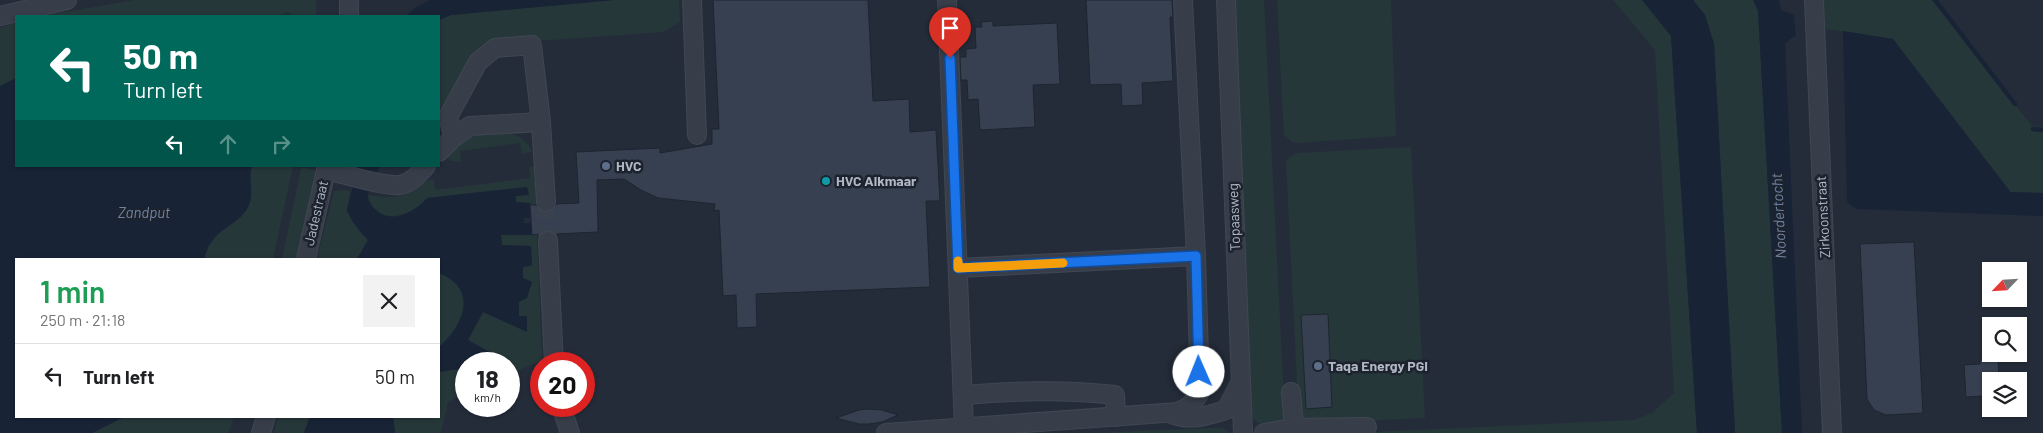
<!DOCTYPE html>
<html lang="en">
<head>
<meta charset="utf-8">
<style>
  body { margin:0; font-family:Barlow,sans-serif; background:#f2f2f2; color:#202124; height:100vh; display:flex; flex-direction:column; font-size:19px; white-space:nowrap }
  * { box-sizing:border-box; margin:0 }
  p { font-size:16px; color:#757577 }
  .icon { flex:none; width:28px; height:28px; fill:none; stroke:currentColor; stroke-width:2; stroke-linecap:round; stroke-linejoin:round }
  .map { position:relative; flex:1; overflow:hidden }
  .drawer { position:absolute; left:15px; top:258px; width:425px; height:160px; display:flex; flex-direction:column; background:#fff; border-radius:0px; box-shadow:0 1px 4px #0004 }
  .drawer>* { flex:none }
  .hud { position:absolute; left:15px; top:15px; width:425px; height:152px; border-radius:0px; box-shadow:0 1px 4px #0004; background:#00695c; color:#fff; overflow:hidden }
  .needle { width:32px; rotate:245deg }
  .buttons { position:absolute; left:1982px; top:262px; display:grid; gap:10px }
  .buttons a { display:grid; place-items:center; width:45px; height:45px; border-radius:0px; background:#fff; box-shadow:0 1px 4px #0004; font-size:25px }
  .speed { position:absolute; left:455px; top:352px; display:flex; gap:10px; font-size:25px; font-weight:700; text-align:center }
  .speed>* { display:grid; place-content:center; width:65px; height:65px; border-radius:50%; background:#fff; box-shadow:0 1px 4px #0004; line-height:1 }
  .speed small { font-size:12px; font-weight:400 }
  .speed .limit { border:8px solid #d22; background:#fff; color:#111 }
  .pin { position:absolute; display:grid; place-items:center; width:42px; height:42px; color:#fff; margin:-51px -21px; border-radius:50% 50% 50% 0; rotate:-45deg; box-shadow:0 0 5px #0007 }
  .pin .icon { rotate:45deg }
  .me { position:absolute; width:55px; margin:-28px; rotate:359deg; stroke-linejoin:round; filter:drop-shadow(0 0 4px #0008) }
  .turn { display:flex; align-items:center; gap:18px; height:105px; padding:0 25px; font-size:22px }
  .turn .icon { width:65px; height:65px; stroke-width:2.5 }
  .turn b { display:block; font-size:35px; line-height:42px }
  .lanes { display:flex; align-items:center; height:48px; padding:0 25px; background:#0003; justify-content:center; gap:25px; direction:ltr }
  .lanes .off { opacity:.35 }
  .round { display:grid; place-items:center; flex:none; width:52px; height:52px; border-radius:0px; background:#f2f2f2 }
  .headline { display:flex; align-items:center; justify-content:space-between; height:85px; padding:0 25px }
  h1 { font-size:30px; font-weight:600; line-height:38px; color:#1e9e55 }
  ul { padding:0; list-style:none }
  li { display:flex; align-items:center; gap:15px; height:65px; padding:0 25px; border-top:1px solid #e0e0e0 }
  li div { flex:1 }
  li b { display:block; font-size:19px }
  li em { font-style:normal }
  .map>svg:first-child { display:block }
  .green { fill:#26373a }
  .water { fill:#182336 }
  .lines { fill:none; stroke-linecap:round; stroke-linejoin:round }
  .stream { stroke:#182336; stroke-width:4.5 }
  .building { fill:#364050; stroke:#1e2530 }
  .minor-tunnel { stroke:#39414e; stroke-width:18; stroke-dasharray:18 9; stroke-linecap:butt }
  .minor-casing { stroke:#404753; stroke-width:20 }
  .minor { stroke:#373e4a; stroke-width:18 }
  .route-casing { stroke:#114b97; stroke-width:12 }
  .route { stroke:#1a73e8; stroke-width:9 }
  .slow { stroke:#f59e0b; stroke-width:9 }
  .service-dot { fill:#5c6f8a; stroke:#1c232e; stroke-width:2 }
  .culture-dot { fill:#0f9aa8; stroke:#1c232e; stroke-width:2 }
  .labels { text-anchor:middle; stroke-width:5; stroke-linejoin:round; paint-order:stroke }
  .poi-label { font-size:14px; font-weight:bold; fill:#b2b9c5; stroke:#1c232e; text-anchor:start }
  .street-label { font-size:14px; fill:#b2b9c5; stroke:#1c232e }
  .water-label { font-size:15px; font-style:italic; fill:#6e83a2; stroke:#1c232e }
</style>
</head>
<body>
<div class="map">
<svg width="2043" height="433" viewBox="0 0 2043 433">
  <rect width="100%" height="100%" fill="#242c39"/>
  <g class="green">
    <path d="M135 0H316V16H293L288 12 277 16H41Z"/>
    <path d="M614 0H679L680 22 663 32 493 44 471 60 439 116V20L451 15Z"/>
    <path d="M1231 0H1264L1285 421C1270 424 1258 429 1249 413Z"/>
    <path d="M1277 0H1391L1396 136 1298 143 1293 142 1284 135Z"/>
    <path d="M1613 0H1642L1671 36 1697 433H1350L1634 420 1652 413 1674 393 1655 50Z"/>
    <path d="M1693 0H1753L1758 10 1782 433H1735L1714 44 1705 15Z"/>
    <path d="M1824 0H1932L2032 126 2043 127V193L2011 192 1893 39 1825 29Z"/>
    <path d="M16 22V78L0 86V28Z"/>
    <path d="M492 131C510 133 525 134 532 152L522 154 520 143 460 151 461 162 451 161 445 156C459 138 471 136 492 131Z"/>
    <path d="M1411 147 1425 418 1315 423 1302 417 1298 403 1286 161 1290 157 1298 153Z"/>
    <path d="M252 166H293L273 259H204L208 246 218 234 240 218 251 192 249 173Z"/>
    <path d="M534 166 536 205H530V203H516V196L528 195 527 187 428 198C410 217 376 228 368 195 383 198 400 199 414 190 421 185 425 180 434 180L435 190 530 178 529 167Z"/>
    <path d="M304 168 318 171 298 259H282L301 169Z"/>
    <path d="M345 190 350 191 347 211 361 234 368 240 357 259H317L334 191Z"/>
    <path d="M501 234 537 235 542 360 509 375V364H471L492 354 468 340 483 312 527 331V317H519V302L532 282 523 278V267L531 266V246L502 245Z"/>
    <path d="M439 273C479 289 464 325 439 347Z"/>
    <path d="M466 366V393L448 402 441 433H395L393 416H439V372L458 369Z"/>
    <path d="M126 416H234L230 429 227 433H92Z"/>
    <path d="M278 416H310L304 433H274Z"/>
    <path d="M1222 428 1231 433H1097L1208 428Z"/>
  </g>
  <g class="water">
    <path d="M430 0H614L451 15 439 20V16H406L416 7Z"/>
    <path d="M1642 0H1693L1705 15 1714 44 1735 433H1697L1671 36Z"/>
    <path d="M1753 0H1779L1781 10 1794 15 1796 35 1785 43 1802 433H1782L1758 11Z"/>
    <path d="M1843 31 1893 39 2010 192 2043 193V216L1857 209 1853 207 1847 202Z"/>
    <path d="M16 78V166H252C248 179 254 193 249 205 243 220 227 225 217 235 210 242 207 249 204 259H16V416H126L92 433H0V86Z"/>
    <path d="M358 166H379C377 176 368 187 368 196 368 202 371 206 376 210 392 225 415 212 427 198L527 187 529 195 516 196V202L530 203 531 218H524V223H531L532 235H501L502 245 531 246 532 265 523 267V278L532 282 527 298 519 302V316H527V332L483 312 468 340 493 354 471 364H466V366L459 369 439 372V347C464 325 479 289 439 273V259H357L368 240 352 221 347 210Z"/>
    <path d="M310 416H393L395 433H304Z"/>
  </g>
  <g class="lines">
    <g class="stream">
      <path d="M1935 0 2015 104"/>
      <path d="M2033 129 2043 130"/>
    </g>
  </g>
  <g class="building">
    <path d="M713 0H868L873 101 909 99 910 132 936 130 940 201H926L930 287 756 294 757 327 737 328 736 295 723 296 719 210 714 211 715 204 658 198 641 190 624 179 597 180 598 232 555 234 548 230 540 234 532 235 530 205H536L541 211 546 213 552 211 556 204 579 203 576 152 660 148V153L712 144V129H719Z"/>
    <path d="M1086 0H1172L1173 17H1170L1173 81 1142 83 1143 105 1122 106 1121 84 1090 85Z"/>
    <path d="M993 21V26L1057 23 1060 84 1033 85 1035 127 980 130 978 99 968 100 967 80H961L960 57H966V49L976 48 975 27H982L981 22Z"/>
    <path d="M1914 242 1923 413 1886 415 1874 410 1867 399 1860 244Z"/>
    <path d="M1328 314 1332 407 1306 409 1301 315Z"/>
    <path d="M1998 358 1999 381H1991V392L1984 393V396L1966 397 1964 365 1980 364V359Z"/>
    <path d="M868 409 882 410 898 415 882 422 869 424H859L836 418 859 410Z"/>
  </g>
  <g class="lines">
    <path class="minor-tunnel" d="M546 202 548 241"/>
    <defs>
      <g id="minor">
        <path d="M692 0 697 135"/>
        <path d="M947 0 964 428"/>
        <path d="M1226 0 1243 433"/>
        <path d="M1814 0 1832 433"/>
        <path d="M0 16 67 0"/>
        <path d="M349 16V0"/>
        <path d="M454 137 448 117 478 62 495 48 532 45 541 122"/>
        <path d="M439 152 454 137 470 126 541 122 546 202"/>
        <path d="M326 170C344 174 384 187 400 185 411 183 419 174 426 166"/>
        <path d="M548 241 554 364"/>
        <path d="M306 259 327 166"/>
        <path d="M958 268 1196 256"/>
        <path d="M963 395C1015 391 1063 389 1115 395L1116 417"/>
        <path d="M561 406 570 433"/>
        <path d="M1172 414C1190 422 1209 415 1226 410L1239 385"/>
        <path d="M1294 428 1367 427"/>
        <path d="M261 433 266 416"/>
        <path d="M886 433 1178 412C1189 407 1194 403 1200 392L1196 256 1183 0"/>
        <path d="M1264 433 1294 428 1291 392"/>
      </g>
    </defs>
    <use href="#minor" class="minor-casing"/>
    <use href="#minor" class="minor"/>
  </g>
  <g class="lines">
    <defs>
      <path id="route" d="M950 58 958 268 1196 256 1199 372"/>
    </defs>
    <use href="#route" class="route-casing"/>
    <use href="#route" class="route"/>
    <path class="slow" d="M958 261V268L1063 263"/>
  </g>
  <g class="service-dot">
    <circle cx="606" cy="166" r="5"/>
    <circle cx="1318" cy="366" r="5"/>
  </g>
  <circle class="culture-dot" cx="826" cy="181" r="5"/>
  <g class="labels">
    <g class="poi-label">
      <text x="616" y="171">HVC</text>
      <text x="836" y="186">HVC Alkmaar</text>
      <text x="1328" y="371">Taqa Energy PGI</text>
    </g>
    <g class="street-label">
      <text transform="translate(316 213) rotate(-77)" y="5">Jadestraat</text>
      <text transform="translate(1234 217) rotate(-92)" y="5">Topaasweg</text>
      <text transform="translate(1823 217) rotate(-93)" y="5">Zirkoonstraat</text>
    </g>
    <g class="water-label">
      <text x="144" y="218">Zandput</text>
      <text transform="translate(1779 216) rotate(-93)" y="5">Noordertocht</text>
    </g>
  </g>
</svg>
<div class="buttons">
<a><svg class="needle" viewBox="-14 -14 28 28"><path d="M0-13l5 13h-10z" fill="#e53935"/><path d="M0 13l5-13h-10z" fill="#757577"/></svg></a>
<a><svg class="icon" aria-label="search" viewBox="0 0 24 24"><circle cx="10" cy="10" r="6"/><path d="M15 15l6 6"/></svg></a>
<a><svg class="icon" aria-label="layers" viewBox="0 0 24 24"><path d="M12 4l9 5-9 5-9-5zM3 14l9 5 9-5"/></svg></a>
</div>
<div class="speed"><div>18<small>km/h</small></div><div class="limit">20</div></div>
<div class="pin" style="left:950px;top:58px;background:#d93025"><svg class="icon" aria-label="arrive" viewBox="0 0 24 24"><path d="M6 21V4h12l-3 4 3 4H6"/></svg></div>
<svg class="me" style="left:1199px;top:372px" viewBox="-20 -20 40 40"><circle r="19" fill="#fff"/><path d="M0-13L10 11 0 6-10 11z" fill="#1a73e8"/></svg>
<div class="hud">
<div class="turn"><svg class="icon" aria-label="left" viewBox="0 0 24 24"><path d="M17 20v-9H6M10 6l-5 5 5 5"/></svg><div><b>50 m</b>Turn left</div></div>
<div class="lanes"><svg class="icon" aria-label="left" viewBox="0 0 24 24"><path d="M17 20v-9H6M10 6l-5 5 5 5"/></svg><svg class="icon off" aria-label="ahead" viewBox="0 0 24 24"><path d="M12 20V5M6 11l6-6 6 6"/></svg><svg class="icon off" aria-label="right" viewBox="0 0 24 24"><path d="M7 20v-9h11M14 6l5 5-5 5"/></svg></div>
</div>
<section class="drawer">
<div class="headline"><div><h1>1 min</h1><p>250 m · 21:18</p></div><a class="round"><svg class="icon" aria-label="close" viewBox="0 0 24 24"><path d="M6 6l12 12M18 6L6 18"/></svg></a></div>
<ul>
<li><svg class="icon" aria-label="left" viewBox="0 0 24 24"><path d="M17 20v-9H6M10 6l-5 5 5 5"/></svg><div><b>Turn left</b></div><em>50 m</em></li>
</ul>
</section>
</div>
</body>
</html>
